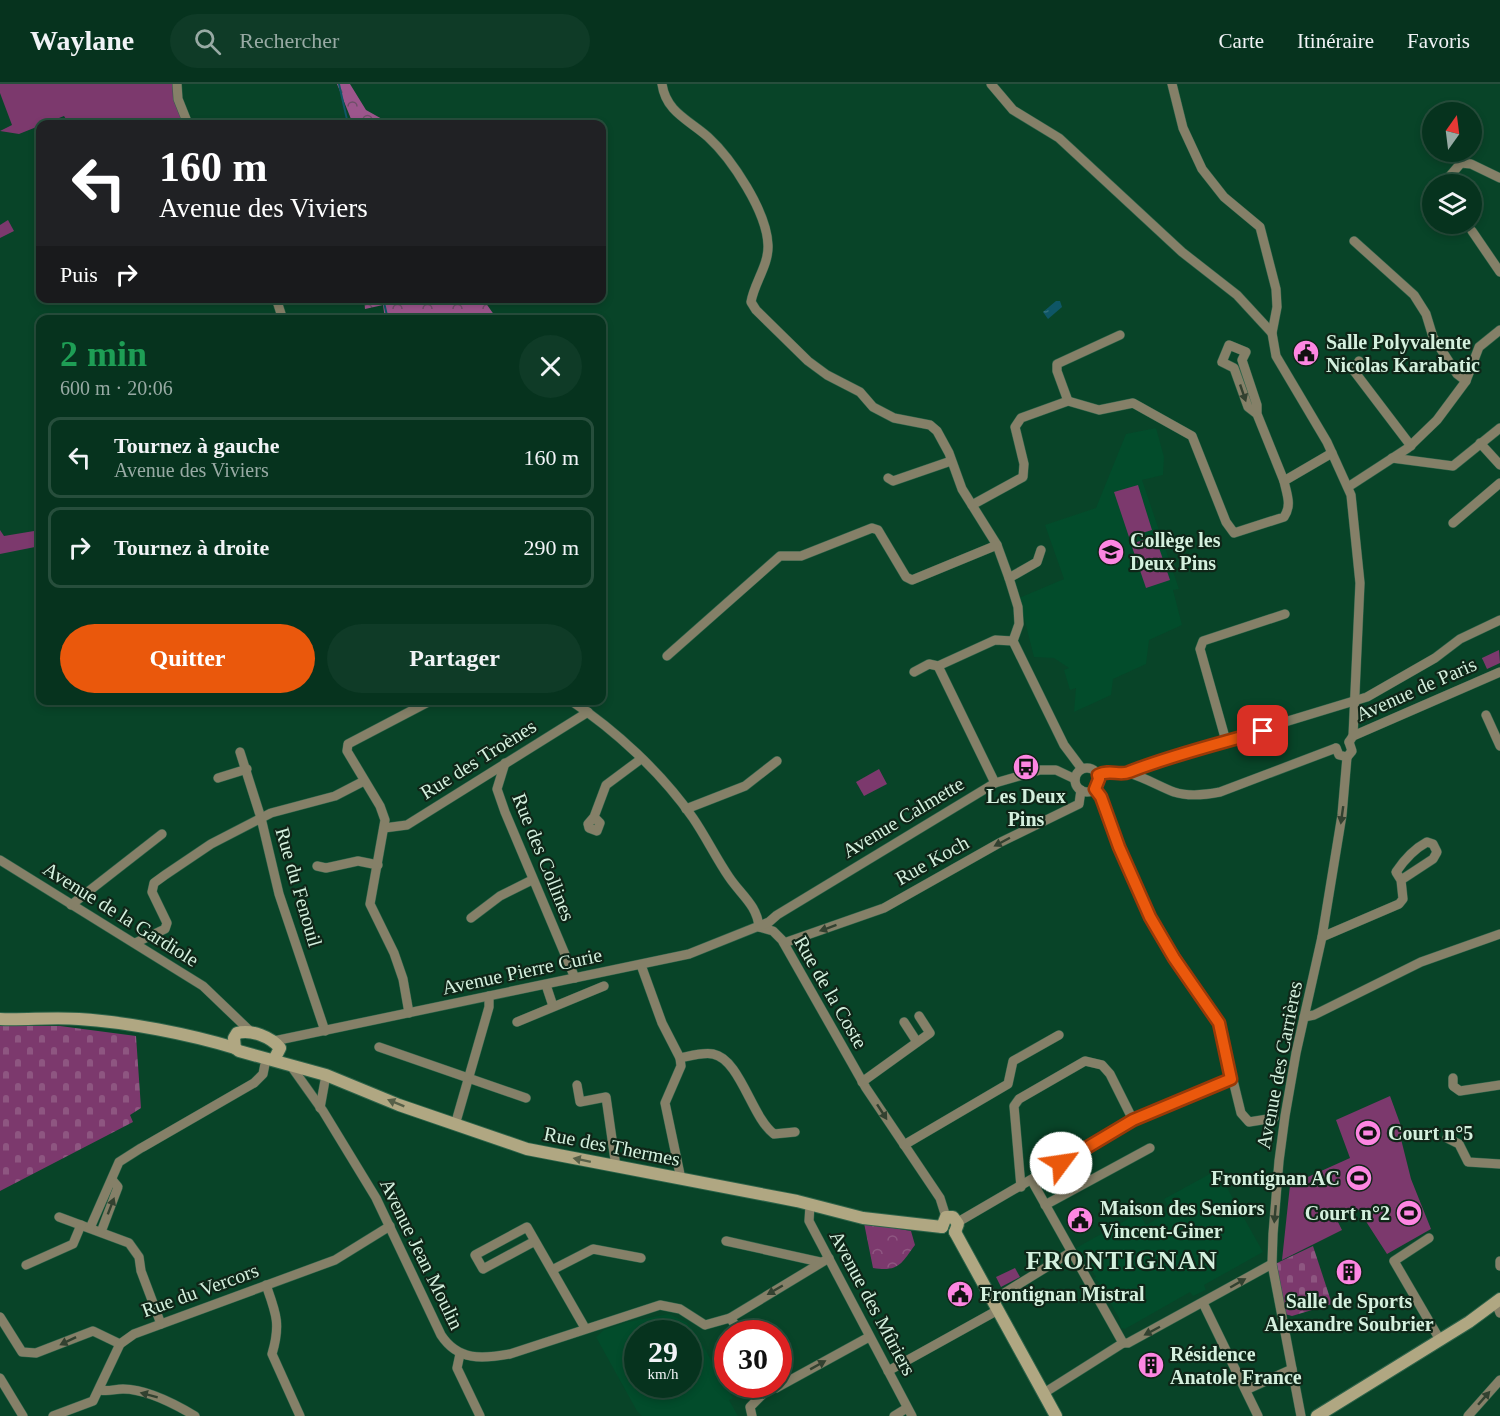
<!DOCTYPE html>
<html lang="fr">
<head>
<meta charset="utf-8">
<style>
  body { margin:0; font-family:"Times New Roman",serif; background:#0f3b27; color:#f1f3f6; height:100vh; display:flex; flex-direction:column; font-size:22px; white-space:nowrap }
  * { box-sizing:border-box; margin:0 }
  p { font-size:20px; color:#98aaa4 }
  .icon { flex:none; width:33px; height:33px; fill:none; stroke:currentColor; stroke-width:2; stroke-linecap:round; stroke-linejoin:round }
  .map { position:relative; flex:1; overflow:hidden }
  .details { position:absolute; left:36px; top:231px; width:570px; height:390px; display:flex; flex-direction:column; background:#06331e; border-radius:12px; box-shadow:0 3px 9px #0003,0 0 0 2px #274e3c }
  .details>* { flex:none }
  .banner { position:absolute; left:36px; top:36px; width:570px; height:183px; border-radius:12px; box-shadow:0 3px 9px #0003,0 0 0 2px #274e3c; background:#202124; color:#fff; overflow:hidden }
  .needle { width:39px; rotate:14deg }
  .controls { position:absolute; left:1422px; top:18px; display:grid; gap:12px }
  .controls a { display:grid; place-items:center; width:60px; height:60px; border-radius:50%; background:#06331e; box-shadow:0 3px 9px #0003,0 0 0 2px #274e3c; font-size:30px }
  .speed { position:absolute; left:624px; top:1236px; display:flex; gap:12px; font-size:30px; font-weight:700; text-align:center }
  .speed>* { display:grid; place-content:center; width:78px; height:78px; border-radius:50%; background:#06331e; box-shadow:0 3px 9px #0003,0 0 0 2px #274e3c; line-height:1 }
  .speed small { font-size:15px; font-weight:400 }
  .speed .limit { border:9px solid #d22; background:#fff; color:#111 }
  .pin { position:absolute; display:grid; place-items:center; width:51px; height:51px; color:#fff; margin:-26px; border-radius:12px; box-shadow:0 3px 9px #0006 }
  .me { position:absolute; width:66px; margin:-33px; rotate:59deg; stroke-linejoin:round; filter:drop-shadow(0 0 4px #0008) }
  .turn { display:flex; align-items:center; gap:21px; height:126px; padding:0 24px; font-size:27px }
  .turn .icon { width:78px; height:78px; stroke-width:2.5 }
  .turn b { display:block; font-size:42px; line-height:51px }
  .then { display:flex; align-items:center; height:57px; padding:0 24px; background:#0003; gap:12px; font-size:22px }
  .round { display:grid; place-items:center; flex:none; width:63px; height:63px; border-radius:32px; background:#0f3b27 }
  .headline { display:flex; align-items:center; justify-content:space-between; height:102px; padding:0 24px }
  h1 { font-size:36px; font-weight:600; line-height:45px; color:#1e9e55 }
  .cta { display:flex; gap:12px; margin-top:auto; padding:12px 24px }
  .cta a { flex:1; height:69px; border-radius:36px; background:#ea580c; color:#fff; font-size:24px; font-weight:600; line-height:69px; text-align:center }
  .cta a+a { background:#0f3b27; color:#f1f3f6 }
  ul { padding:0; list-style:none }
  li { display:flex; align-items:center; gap:18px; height:81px; margin:0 12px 9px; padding:0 12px; border:3px solid #274e3c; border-radius:12px }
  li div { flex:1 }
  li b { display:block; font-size:22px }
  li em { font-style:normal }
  header { display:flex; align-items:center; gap:36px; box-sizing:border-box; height:84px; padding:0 30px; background:#06331e; border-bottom:2px solid #274e3c }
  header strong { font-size:28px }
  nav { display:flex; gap:33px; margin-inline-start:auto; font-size:21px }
  .search { width:420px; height:54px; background:#0f3b27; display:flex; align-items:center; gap:15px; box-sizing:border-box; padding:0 21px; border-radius:33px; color:#98aaa4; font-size:22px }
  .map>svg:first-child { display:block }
  .built { fill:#024c2b; fill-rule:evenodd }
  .grass { fill:#7c396d }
  .forest { fill:url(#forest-crowns) }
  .cemetery { fill:url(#cemetery-stones) }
  .park { fill:url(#park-crowns) }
  .water { fill:url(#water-ripples) }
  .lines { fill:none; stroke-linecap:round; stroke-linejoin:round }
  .stream { stroke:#0e5666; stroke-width:2 }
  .street-casing { stroke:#2d6349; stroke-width:10 }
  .secondary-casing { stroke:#2d6349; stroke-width:14 }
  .street { stroke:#858068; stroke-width:9 }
  .secondary { stroke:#b0a782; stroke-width:12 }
  .oneway { fill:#324130 }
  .oneway2 { fill:#576048 }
  .route-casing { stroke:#983908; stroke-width:15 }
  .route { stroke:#ea580c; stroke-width:10 }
  .labels { text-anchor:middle; stroke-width:4.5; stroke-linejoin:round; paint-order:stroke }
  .poi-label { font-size:20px; font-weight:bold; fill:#d4f0de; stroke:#0f2618; text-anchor:start }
  .street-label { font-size:20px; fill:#d4f0de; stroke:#0f2618 }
  .district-label { font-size:26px; font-weight:bold; letter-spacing:1.5px; fill:#d4f0de; stroke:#0f2618 }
</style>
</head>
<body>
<header>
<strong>Waylane</strong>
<div class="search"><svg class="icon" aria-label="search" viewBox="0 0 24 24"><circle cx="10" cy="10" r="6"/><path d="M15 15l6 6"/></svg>Rechercher</div>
<nav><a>Carte</a><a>Itinéraire</a><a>Favoris</a></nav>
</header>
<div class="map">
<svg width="1500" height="1332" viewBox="0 0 1500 1332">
  <defs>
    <pattern id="forest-crowns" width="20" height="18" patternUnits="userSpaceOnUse" patternTransform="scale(1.5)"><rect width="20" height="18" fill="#9c568c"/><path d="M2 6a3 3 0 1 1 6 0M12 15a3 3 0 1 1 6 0" fill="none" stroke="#6e4f68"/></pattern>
    <pattern id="cemetery-stones" width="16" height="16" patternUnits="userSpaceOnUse" patternTransform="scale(1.5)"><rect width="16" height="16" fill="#7c396d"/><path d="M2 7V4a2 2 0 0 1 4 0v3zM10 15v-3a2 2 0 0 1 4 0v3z" fill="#8e5681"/></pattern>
    <pattern id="park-crowns" width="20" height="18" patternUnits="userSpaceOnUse" patternTransform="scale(1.5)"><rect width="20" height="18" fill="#7c396d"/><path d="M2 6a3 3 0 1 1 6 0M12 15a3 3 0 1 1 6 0" fill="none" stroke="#8e5681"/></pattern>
    <pattern id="water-ripples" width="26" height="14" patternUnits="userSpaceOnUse" patternTransform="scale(1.5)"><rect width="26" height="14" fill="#0e5666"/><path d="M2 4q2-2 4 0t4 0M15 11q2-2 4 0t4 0" fill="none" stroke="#306f7b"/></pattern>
  </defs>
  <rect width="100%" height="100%" fill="#084428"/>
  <g class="built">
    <path d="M1156 344 1164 373 1163 391 1142 396 1179 505 1173 506 1182 541 1149 556 1146 580 1113 595 1111 611 1074 628 1076 604 1070 606 1064 586 1069 584 1054 574 1034 573 1019 514 1064 495 1045 441 1096 424 1126 350Z"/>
    <path d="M1217 1086 1263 1168 1204 1201 1206 1206 1193 1212 1190 1208 1125 1245 1121 1244 1119 1234 1104 1208 1097 1200 1099 1199 1097 1196 1093 1195 1096 1193 1076 1164 1128 1135 1126 1125 1137 1119 1141 1127 1139 1129 1146 1141 1171 1127 1164 1115Z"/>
    <path d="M669 1230 687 1239 696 1250 733 1314 729 1316 738 1332H642L637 1327 596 1253 604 1246 627 1238ZM638 1250H688V1300H638Z"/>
  </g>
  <g class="grass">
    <path d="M0 0H175L185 39 69 40 64 32 19 50 0 47 12 41 0 9Z"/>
    <path d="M8 136 14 147 0 154V141Z"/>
    <path d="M1138 401 1152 446 1129 453 1114 408Z"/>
    <path d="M0 446 4 452 40 446V462L0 470Z"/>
    <path d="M1155 452 1170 496 1146 504 1131 460Z"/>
    <path d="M879 685 887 700 864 712 856 698Z"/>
    <path d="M1390 1012 1405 1053 1401 1055 1411 1095 1431 1145 1387 1170 1358 1125 1337 1136 1342 1146 1282 1176 1290 1101 1350 1074 1336 1036Z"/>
    <path d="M1015 1184 1020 1193 1001 1203 996 1193Z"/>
  </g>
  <g class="forest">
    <path d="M337 0H350L366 26 391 40H353Z"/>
    <path d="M364 215H483L497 235H385L383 221 365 225Z"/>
  </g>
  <g class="cemetery">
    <path d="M0 942H60L136 952 141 1024 130 1031 133 1038 0 1107Z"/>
    <path d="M1313 1162 1332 1220 1292 1232 1285 1230 1275 1180Z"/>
  </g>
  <g class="park">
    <path d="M1499 566 1500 579 1487 585 1482 574Z"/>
    <path d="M864 1139 911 1147 915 1161C901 1180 899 1188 873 1184Z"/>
  </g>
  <path class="water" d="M1056 217H1060L1062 223 1048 235 1043 228Z"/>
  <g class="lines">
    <g class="stream">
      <path d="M339 0 348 40"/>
      <path d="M383 214 388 236"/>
    </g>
    <defs>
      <g id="street">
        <path d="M177 0 178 15 188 40"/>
        <path d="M662 0C666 28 689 36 708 53 732 75 767 128 768 161 769 181 754 199 751 218L756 226 808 277 827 291 860 308 873 323 894 334 930 341 937 347 949 369 962 405 997 461 1009 494 1018 523 1019 540 1013 557 1064 661 1082 685"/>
        <path d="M991 0 1013 26 1059 54 1182 168 1237 211 1272 249"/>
        <path d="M1172 0 1183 44 1202 85 1224 113 1260 143 1276 205 1277 223 1272 249 1276 272 1327 358 1351 411 1360 499 1353 652"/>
        <path d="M1443 100 1461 79 1471 80 1500 94"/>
        <path d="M1429 125 1432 113"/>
        <path d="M1472 147 1500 188"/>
        <path d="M1354 157 1414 211 1426 230 1433 253 1457 290 1466 297"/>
        <path d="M276 214 283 236"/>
        <path d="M1359 277 1354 287 1411 362"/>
        <path d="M1068 317 1057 287V280L1120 251"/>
        <path d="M1257 330 1248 323 1234 284 1222 278 1229 261 1246 268 1242 276 1257 321V330L1284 397"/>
        <path d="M1480 359 1500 381"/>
        <path d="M1392 374 1453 382 1500 344"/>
        <path d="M888 394 893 397 951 377"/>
        <path d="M1348 403 1408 364 1437 336 1466 297 1479 263 1500 246"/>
        <path d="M972 421 1023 393 1024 380 1015 343 1021 334 1068 317 1099 326 1133 319 1192 352 1226 438 1234 449 1284 433C1292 421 1287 411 1284 397L1332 369"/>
        <path d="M1453 439 1500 399"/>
        <path d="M1009 494 1037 478 1041 466"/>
        <path d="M667 572 780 472H801L872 444 878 446 906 493 912 496 997 461"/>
        <path d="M938 582 995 699"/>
        <path d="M914 588 929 580 938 582 995 556 1013 557"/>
        <path d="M570 616C615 646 662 689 693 734 706 753 716 774 729 793 741 811 757 821 759 843"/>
        <path d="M1486 631 1500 662"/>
        <path d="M1226 657 1200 565 1203 557 1285 530"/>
        <path d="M1349 658 1353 652 1500 588"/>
        <path d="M1336 664 1339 671 1347 673 1352 667 1349 658"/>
        <path d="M240 668 261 734 279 810 325 947"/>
        <path d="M505 679 497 705 505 728 575 894"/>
        <circle cx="1087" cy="696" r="12"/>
        <path d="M1128 689 1150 679 1367 613 1435 574 1460 555 1500 536"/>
        <path d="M1098 691C1122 678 1152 700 1174 708 1189 713 1205 711 1220 708L1336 664"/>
        <path d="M218 694 247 685"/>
        <path d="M1095 705 1101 713 1119 763 1150 833 1219 939 1241 1029 1249 1038 1274 1034"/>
        <path d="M686 725 745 702 777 677"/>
        <path d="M594 733 600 739 597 747 589 744 588 740 594 733 606 701 641 675"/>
        <path d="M384 744 407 741 588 628"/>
        <path d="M0 776 203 902 251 948"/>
        <path d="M317 782 326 784 358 777 378 781"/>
        <path d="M71 821 162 750"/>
        <path d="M471 834 500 812 532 796"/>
        <path d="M759 843 773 847 782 856 866 1004 940 1114 946 1133"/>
        <path d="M1322 853 1399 820 1403 815 1401 796 1433 775 1437 768 1433 760 1427 758C1414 765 1404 776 1396 788L1401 796"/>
        <path d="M135 859 165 845 167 839 152 808 154 799 165 791 211 760 271 729 335 712 364 697"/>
        <path d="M784 859 884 824 1001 758 1079 720 1081 706"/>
        <path d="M641 881 662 939 680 974 681 982 665 1019 681 1095"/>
        <path d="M546 901 553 922"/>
        <path d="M409 929 403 895 394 869 370 820 385 736 380 722 347 667 348 660 432 616"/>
        <path d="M1304 933 1314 931 1421 878 1500 850"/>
        <path d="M517 938 604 902"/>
        <path d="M904 938 917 958"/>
        <path d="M274 957 689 870 769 838 777 831 995 699 1040 686H1056L1075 695"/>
        <path d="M379 963 526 1014"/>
        <path d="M680 974C690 972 703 968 713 970 740 975 752 1034 774 1050L795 1048"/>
        <path d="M291 982 323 1027 376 1114 441 1251C458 1277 482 1275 510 1270L660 1221 680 1225 705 1241 730 1234 742 1250"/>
        <path d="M1453 994V1002L1460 1007 1500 1001"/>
        <path d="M862 998 930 949 919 932"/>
        <path d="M577 1001 580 1018 606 1013 616 1083"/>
        <path d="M320 1024 326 991"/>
        <path d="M455 1041 489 923V912"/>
        <path d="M1447 1054 1459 1060 1468 1078 1500 1080"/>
        <path d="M904 1061 1008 1000 1013 977 1059 951"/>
        <path d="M143 1063 254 999 263 990 266 975"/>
        <path d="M1032 1097 1123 1259H1128L1272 1180"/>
        <path d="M1021 1103 1014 1022 1019 1015 1085 977 1102 981 1110 990 1133 1036"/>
        <path d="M810 1121 809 1137 912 1332"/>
        <path d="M1045 1121 1150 1064"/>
        <path d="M59 1133 129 1159 139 1173 141 1187 161 1240"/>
        <path d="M958 1138 1133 1036 1231 995"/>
        <path d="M90 1144 119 1078 141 1064"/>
        <path d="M101 1148 118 1103 113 1097"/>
        <path d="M1429 1154 1394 1177 1440 1256"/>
        <path d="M535 1157 483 1185 475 1171 527 1143 585 1244"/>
        <path d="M726 1157 820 1178"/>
        <path d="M1500 1177V1182"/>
        <path d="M26 1181 73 1160 81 1141"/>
        <path d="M554 1185 593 1165 641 1174"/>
        <path d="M266 1201C276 1229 281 1240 272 1270L300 1332"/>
        <path d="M993 1216 1071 1168"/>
        <path d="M1203 1219 1258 1332"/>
        <path d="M1496 1219 1500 1229"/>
        <path d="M0 1233 22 1268 36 1269 93 1247 120 1260"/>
        <path d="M730 1234 829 1174"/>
        <path d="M460 1270 457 1284 480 1332"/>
        <path d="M888 1287 998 1226"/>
        <path d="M0 1294 23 1332"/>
        <path d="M767 1304H776L869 1253"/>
        <path d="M100 1306C109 1308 114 1305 123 1305 147 1305 175 1320 195 1332"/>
        <path d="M1246 1306 1292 1285"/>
        <path d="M1044 1309 1123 1259"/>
        <path d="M53 1332 93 1317 120 1260 134 1250 335 1176 390 1142"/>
        <path d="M752 1332 750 1323 764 1309 767 1300"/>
        <path d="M894 1332 907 1324"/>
        <path d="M1301 1332 1272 1180 1273 1150 1279 1077 1285 1032 1296 969 1322 853 1342 731 1347 673"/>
        <path d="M1468 1332 1500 1296"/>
      </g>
      <g id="secondary">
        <path d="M0 935C26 936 53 933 79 935 127 938 189 950 235 964"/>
        <path d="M274 976 280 964C271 953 251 945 237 949L234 954 235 964 239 967 326 991 399 1021 527 1065 797 1117 863 1134 942 1143"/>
        <path d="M942 1143 946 1133H953L958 1140 955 1148"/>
        <path d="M955 1148 1056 1332"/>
        <path d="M1317 1332 1469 1238 1500 1215"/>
      </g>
    </defs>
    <use href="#street" class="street-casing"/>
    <use href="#secondary" class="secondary-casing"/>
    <use href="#street" class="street"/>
    <use href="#secondary" class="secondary"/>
  </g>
  <defs><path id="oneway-solid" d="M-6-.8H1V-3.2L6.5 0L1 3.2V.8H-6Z" transform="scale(1.5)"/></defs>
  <g class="oneway">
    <use href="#oneway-solid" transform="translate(1243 309) rotate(71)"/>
    <use href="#oneway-solid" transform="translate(1342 731) rotate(98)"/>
    <use href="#oneway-solid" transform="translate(1002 758) rotate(152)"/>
    <use href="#oneway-solid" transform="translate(828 844) rotate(160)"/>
    <use href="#oneway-solid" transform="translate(882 1028) rotate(57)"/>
    <use href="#oneway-solid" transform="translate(111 1122) rotate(-69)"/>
    <use href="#oneway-solid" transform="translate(1275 1130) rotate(95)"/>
    <use href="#oneway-solid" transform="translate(1238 1199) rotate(-30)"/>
    <use href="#oneway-solid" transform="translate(775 1206) rotate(150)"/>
    <use href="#oneway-solid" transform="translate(1152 1247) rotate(152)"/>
    <use href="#oneway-solid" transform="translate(68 1257) rotate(154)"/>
    <use href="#oneway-solid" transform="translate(818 1281) rotate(-29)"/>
    <use href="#oneway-solid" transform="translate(149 1311) rotate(-165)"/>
    <use href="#oneway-solid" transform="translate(1484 1314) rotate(-49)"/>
  </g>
  <g class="oneway2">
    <use href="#oneway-solid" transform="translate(396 1019) rotate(-158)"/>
    <use href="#oneway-solid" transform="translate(582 1076) rotate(-168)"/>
  </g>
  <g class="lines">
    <defs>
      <path id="route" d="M1061 1079 1133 1036 1231 995 1219 939 1174 874 1150 833 1119 763 1101 713 1095 705 1099 695 1098 691C1109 685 1120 692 1129 688 1172 671 1218 660 1263 647"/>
    </defs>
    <use href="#route" class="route-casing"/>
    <use href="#route" class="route"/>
  </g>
  <defs>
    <symbol id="civic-disc" viewBox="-11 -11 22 22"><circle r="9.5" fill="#fd86e2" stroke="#0f2618"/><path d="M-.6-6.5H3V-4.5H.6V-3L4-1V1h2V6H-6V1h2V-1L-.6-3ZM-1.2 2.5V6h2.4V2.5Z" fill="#111"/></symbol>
    <symbol id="school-disc" viewBox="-11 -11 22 22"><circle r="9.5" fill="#fd86e2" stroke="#0f2618"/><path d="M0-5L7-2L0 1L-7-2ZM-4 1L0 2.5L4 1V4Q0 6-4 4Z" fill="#111"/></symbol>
    <symbol id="bus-disc" viewBox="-11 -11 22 22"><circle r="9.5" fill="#fd86e2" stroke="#0f2618"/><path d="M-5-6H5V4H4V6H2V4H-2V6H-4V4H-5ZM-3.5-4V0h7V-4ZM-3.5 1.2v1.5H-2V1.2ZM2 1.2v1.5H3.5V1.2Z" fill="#111"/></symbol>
    <symbol id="stadium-disc" viewBox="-11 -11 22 22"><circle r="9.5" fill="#fd86e2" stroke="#0f2618"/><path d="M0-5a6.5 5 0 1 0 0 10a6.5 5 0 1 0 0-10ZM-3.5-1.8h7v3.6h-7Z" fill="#111"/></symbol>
    <symbol id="building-disc" viewBox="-11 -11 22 22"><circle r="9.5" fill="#fd86e2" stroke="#0f2618"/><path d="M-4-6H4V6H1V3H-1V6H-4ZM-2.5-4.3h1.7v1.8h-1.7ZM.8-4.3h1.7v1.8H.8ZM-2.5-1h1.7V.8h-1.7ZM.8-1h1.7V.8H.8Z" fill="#111"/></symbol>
  </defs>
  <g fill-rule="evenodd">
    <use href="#civic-disc" x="1291" y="254" width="30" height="30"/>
    <use href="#school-disc" x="1096" y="453" width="30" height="30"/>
    <use href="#bus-disc" x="1011" y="668" width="30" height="30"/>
    <use href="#stadium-disc" x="1353" y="1034" width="30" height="30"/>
    <use href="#stadium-disc" x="1344" y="1079" width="30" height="30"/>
    <use href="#stadium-disc" x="1394" y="1114" width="30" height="30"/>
    <use href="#civic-disc" x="1065" y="1121" width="30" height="30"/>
    <use href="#building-disc" x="1334" y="1173" width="30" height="30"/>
    <use href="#civic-disc" x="945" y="1195" width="30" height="30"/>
    <use href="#building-disc" x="1136" y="1266" width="30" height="30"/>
  </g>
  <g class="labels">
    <g class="poi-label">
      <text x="1326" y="265">Salle Polyvalente<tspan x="1326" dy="23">Nicolas Karabatic</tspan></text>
      <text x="1130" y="463">Collège les<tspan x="1130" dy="23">Deux Pins</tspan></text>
      <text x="1026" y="719" text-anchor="middle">Les Deux<tspan x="1026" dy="23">Pins</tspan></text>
      <text x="1388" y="1056">Court n°5</text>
      <text x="1340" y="1101" text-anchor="end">Frontignan AC</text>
      <text x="1100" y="1131">Maison des Seniors<tspan x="1100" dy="23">Vincent-Giner</tspan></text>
      <text x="1390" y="1136" text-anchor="end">Court n°2</text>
      <text x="980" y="1217">Frontignan Mistral</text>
      <text x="1349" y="1224" text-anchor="middle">Salle de Sports<tspan x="1349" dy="23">Alexandre Soubrier</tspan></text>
      <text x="1170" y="1277">Résidence<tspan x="1170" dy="23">Anatole France</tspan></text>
    </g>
    <g class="street-label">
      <text transform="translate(1416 605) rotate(-24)" y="7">Avenue de Paris</text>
      <text transform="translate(478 675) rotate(-32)" y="7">Rue des Troènes</text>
      <text transform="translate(903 733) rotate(-31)" y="7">Avenue Calmette</text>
      <text transform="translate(544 773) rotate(68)" y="7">Rue des Collines</text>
      <text transform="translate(932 776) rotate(-29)" y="7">Rue Koch</text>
      <text transform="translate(299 803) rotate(74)" y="7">Rue du Fenouil</text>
      <text transform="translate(121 830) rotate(32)" y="7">Avenue de la Gardiole</text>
      <text transform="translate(522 887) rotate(-12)" y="7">Avenue Pierre Curie</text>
      <text transform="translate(831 908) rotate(60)" y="7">Rue de la Coste</text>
      <text transform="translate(1279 981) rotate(-79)" y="7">Avenue des Carrières</text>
      <text transform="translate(612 1062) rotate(11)" y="7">Rue des Thermes</text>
      <text transform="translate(422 1170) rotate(64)" y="7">Avenue Jean Moulin</text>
      <text transform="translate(200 1206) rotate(-20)" y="7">Rue du Vercors</text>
      <text transform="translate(873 1219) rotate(62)" y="7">Avenue des Mûriers</text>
    </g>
    <g class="district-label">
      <text x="1122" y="1185">FRONTIGNAN</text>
    </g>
  </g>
</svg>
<div class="controls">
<a><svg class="needle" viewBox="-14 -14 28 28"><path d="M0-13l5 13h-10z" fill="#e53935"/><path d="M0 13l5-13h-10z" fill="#98aaa4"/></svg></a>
<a><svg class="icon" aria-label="layers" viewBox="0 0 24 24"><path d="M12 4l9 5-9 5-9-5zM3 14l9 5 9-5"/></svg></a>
</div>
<div class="speed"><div>29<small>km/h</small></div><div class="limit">30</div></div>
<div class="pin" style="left:1263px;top:647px;background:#d93025"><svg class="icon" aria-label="arrive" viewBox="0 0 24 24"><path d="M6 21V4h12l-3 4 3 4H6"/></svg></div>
<svg class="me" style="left:1061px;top:1079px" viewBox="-20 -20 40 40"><circle r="19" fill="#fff"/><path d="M0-13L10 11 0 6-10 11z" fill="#ea580c"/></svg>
<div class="banner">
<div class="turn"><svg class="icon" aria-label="left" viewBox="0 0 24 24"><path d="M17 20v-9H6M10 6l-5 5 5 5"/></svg><div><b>160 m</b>Avenue des Viviers</div></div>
<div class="then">Puis<svg class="icon" aria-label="right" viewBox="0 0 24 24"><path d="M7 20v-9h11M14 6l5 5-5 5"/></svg></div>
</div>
<section class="details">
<div class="headline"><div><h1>2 min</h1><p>600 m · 20:06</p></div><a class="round"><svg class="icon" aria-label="close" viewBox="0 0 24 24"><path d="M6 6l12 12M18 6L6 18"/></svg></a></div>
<ul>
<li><svg class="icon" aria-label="left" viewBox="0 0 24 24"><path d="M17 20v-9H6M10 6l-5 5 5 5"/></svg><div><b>Tournez à gauche</b><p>Avenue des Viviers</p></div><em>160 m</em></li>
<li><svg class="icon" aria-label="right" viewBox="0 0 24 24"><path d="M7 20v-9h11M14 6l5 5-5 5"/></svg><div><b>Tournez à droite</b></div><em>290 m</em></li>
</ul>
<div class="cta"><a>Quitter</a><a>Partager</a></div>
</section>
</div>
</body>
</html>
